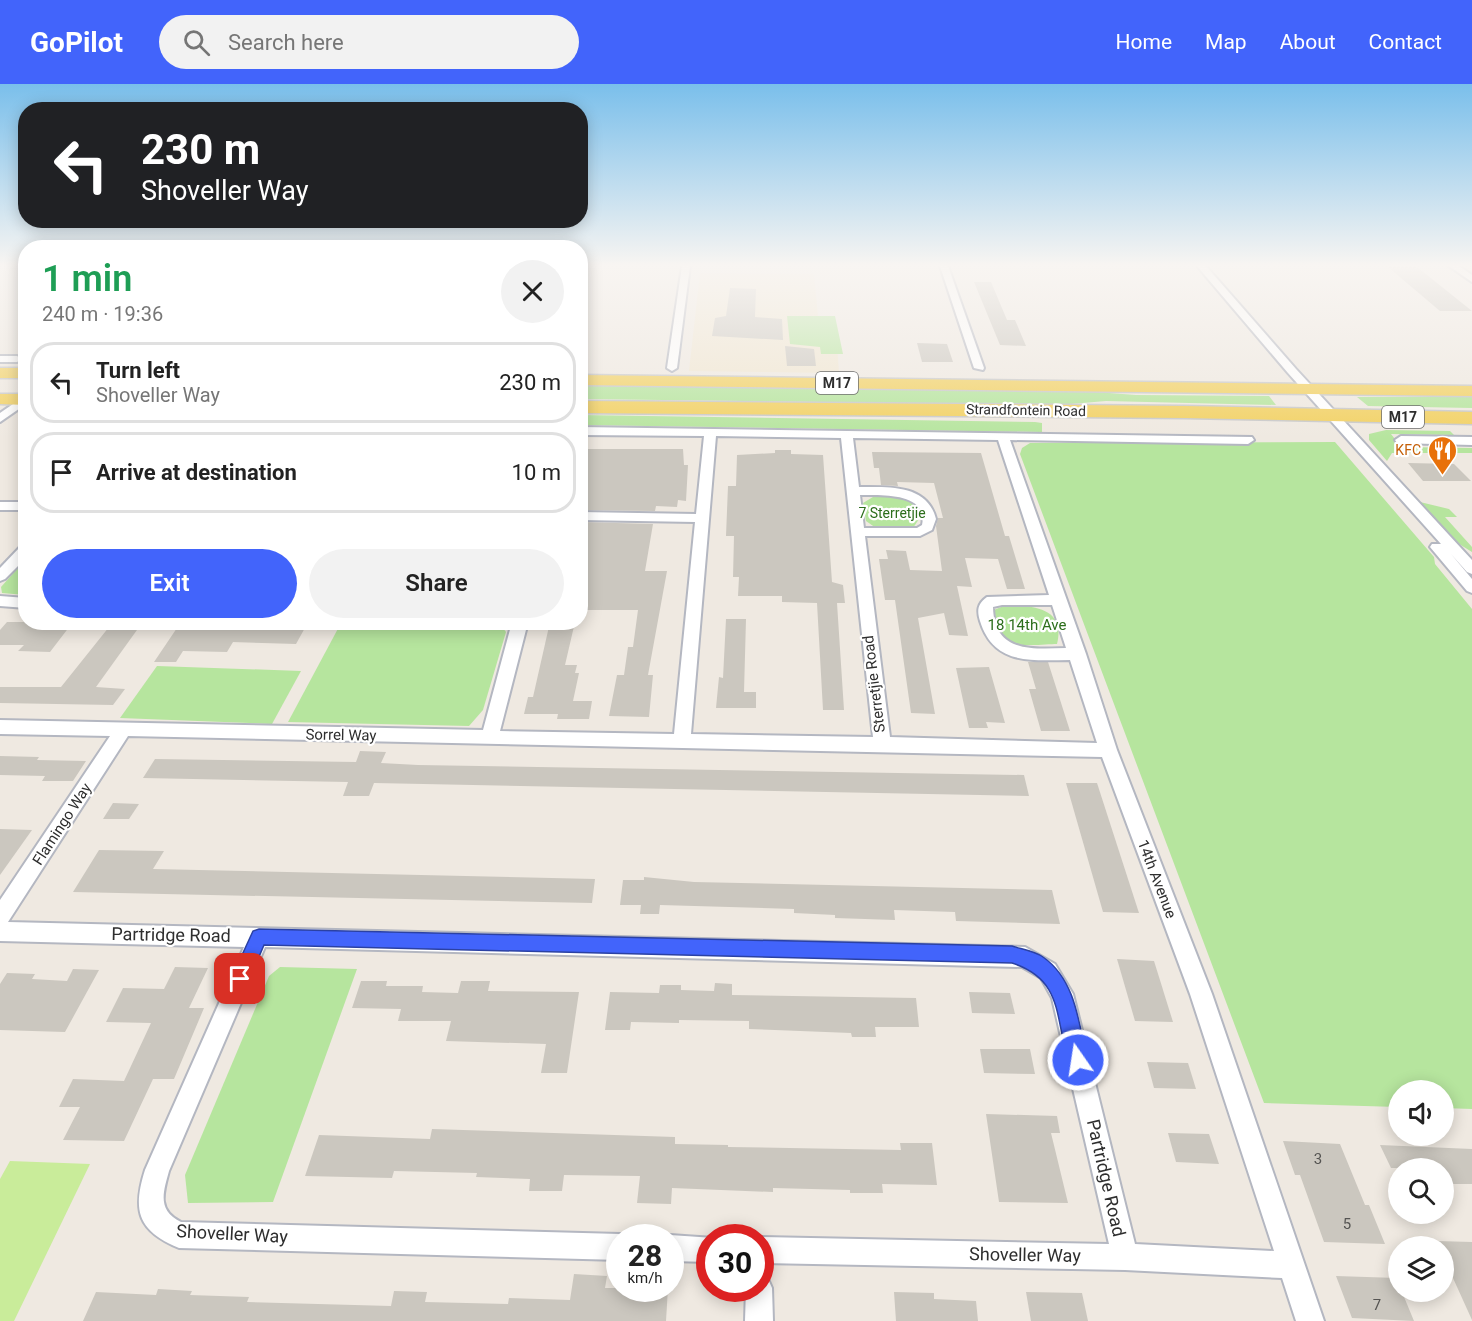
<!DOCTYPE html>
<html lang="en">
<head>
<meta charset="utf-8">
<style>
  body { margin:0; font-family:Roboto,sans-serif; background:#f2f2f2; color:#222; height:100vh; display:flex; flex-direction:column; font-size:22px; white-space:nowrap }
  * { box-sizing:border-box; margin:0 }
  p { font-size:20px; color:#767676 }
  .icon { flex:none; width:33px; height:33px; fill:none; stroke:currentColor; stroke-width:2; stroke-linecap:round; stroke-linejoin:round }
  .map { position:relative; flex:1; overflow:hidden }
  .side { position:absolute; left:18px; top:156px; width:570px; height:390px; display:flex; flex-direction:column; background:#fff; border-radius:24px; box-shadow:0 3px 15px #0003 }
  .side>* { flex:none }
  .banner { position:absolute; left:18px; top:18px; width:570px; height:126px; border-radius:24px; box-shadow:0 3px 15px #0003; background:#202124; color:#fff; overflow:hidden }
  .buttons { position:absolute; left:1388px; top:996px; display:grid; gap:12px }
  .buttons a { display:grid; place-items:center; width:66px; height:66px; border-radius:50%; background:#fff; box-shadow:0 3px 15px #0003; font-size:30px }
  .speed { position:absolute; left:606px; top:1140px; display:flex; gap:12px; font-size:30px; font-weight:700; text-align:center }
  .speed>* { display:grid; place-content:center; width:78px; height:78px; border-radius:50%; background:#fff; box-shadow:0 3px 15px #0003; line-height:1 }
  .speed small { font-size:15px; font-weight:400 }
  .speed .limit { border:9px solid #d22; background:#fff; color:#111 }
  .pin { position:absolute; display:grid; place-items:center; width:51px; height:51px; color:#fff; margin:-26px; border-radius:12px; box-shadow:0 3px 9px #0006 }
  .me { position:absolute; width:66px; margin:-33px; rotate:347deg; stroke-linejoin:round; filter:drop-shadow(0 0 4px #0008) }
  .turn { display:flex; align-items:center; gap:21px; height:126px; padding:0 24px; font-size:27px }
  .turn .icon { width:78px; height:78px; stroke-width:2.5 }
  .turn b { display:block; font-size:42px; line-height:51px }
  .round { display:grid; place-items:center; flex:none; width:63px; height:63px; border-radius:32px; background:#f2f2f2 }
  .overview { display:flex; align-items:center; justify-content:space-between; height:102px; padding:0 24px }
  h1 { font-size:36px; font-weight:600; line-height:45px; color:#1e9e55 }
  .button { display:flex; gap:12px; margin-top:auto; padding:12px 24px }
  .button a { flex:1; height:69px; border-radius:36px; background:#4264fb; color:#fff; font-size:24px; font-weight:600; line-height:69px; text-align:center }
  .button a+a { background:#f2f2f2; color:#222 }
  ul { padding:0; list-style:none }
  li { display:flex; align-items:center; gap:18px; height:81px; margin:0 12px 9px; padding:0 12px; border:3px solid #e0e0e0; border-radius:24px }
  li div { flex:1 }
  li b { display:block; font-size:22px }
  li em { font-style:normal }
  header { display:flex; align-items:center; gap:36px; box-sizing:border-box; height:84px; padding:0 30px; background:#4264fb; color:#fff }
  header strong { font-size:28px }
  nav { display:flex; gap:33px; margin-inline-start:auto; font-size:21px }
  .search { width:420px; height:54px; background:#f2f2f2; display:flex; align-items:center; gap:15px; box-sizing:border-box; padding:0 21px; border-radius:33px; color:#767676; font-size:22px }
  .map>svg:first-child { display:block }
  .education { fill:#f0e6d1 }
  .green { fill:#b6e59e }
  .pitch { fill:#c9ec9a }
  .building { fill:#cbc7bf }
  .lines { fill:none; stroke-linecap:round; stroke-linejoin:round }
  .minor-casing { stroke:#b4b7c1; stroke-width:4 }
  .primary-casing { stroke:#c9c9c9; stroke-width:3 }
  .minor { fill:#fff; fill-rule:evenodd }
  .primary { fill:#f2d163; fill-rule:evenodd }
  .route { fill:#4264fb; stroke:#2b41a3; stroke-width:1.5 }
  .labels { text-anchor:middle; stroke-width:4.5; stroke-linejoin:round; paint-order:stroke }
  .shield { fill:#fff; stroke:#6d6d6d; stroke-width:1.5 }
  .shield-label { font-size:14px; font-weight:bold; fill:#2e2e2e }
  .far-street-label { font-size:14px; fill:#2e2e2e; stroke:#fff }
  .far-food-label { font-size:14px; fill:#c56008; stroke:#fff; text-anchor:end }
  .far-park-label { font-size:14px; fill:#2c6e1b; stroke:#fff }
  .park-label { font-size:15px; fill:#2c6e1b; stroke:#fff }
  .street-label { font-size:15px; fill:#2e2e2e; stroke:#fff }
  .near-number-label { font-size:15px; fill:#555452 }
  .near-street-label { font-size:18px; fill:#2e2e2e; stroke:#fff }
</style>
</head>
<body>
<header>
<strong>GoPilot</strong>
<div class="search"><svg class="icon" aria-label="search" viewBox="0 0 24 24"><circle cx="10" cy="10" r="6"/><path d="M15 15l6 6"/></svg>Search here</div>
<nav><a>Home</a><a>Map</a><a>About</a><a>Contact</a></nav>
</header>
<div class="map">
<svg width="1472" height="1237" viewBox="0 0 1472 1237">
  <rect width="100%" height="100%" fill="#efe9e1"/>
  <path class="education" d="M700 189 814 190 818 232H835L839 289 689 287Z"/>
  <g class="green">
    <path d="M787 232H835L843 270H821L820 263 790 260Z"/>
    <path d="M581 301 1082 307 1136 311 1269 312 1276 321 1106 317 1059 321 581 315Z"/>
    <path d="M1357 313H1472V324L1368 322Z"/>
    <path d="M581 331 1035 338 1042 339V348L581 341Z"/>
    <path d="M1386 346 1450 347 1454 351 1391 350 1401 363 1472 364V369H1392L1387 377 1369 356V350Z"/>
    <path d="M1335 358 1434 473 1435 480 1472 525V1025L1443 1024V1006H1398V1023L1264 1019 1020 370 1022 364 1030 359Z"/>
    <path d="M873 413H906L916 418 921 432 913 444H876L866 437 863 419Z"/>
    <path d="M1420 418 1449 425 1457 433H1445L1472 463V468L1451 455Z"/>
    <path d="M25 476V511L2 509 1 503Z"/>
    <path d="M1006 521C1033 522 1066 523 1057 560 1042 560 1008 566 1000 550 997 543 996 533 994 526Z"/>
    <path d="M341 539H499L506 548 483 626 469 642 288 638Z"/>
    <path d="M157 582 301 587 272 640 120 634Z"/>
    <path d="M280 883 357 885 273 1118 188 1119 185 1091 269 892Z"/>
  </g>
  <path class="pitch" d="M10 1077 90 1080 14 1237H0V1095Z"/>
  <g class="building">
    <path d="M1388 183H1417L1472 227H1440Z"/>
    <path d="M974 198H991L1007 236H1015L1026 262 1000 261Z"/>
    <path d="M730 204 756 205 755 233 782 235 783 256 712 252 715 234 726 232Z"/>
    <path d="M917 259 947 260 953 278H922Z"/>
    <path d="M785 262 814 265 816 282H787Z"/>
    <path d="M580 365H683L684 381H688L686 417 678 416 677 423 656 422 655 427 580 426Z"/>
    <path d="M775 366H791V370L823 371 832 498 843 501 845 519H837L844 626H823L817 519 782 518V512H738L739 493H733L734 452H726L728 402H736L737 371 775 369Z"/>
    <path d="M872 368 981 369 1005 452H1009L1025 505H1007L998 475 965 474 972 503 957 502 968 552 949 551 944 529 918 534 935 630 911 629 895 516H885L879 475H888L886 466 906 467 910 486 942 487 936 442 938 434H943L934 399 897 398 898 402 881 401 879 384H874Z"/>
    <path d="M1408 379 1454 380 1471 397H1423Z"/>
    <path d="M580 438 653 440 645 487H667L648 591H653L649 633 609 632 617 591H624L628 563H633L638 526H580Z"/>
    <path d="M726 535H746L744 608H756V624H716L719 593 723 594Z"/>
    <path d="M7 538H73L50 568 18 567 24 561H0V546Z"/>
    <path d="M113 538 142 539 96 603 125 605 113 621 0 619V603H61Z"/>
    <path d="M181 538 248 541 249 538H281L279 542H306L296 560 233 558 227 568 183 567 176 578H154Z"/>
    <path d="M550 538H575L565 581H577L575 589H579L573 617H592L589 635H557L558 630H524L528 613H533Z"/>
    <path d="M1028 578H1048L1070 647H1041L1029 605H1036Z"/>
    <path d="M989 583 1005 639 986 638 988 644H969L956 584Z"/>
    <path d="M360 667 386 668 381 679 418 681 1024 691 1029 712 374 699 369 712H343L348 698 143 694 155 675 356 678Z"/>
    <path d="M0 672 39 673 37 676 86 677 73 697H42L45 692 0 691Z"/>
    <path d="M1066 699H1097L1139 829 1103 828Z"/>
    <path d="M113 719 139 720 129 735H103Z"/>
    <path d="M0 745 32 746 0 791Z"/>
    <path d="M99 766 164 767 153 785 595 795 592 819 73 808Z"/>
    <path d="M644 793 694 798 1052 806 1060 840 956 837 955 828 894 826 895 836 835 834V831L794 829V825L660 821 659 830H640L641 821H620L623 796H644Z"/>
    <path d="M1117 875 1154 877 1173 938 1135 937Z"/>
    <path d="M175 883 208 884 189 924H204L174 995H153L124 1057 63 1056 80 1023H59L73 995 124 997 151 939 106 938 123 904 164 905Z"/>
    <path d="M73 885 99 886 65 948 0 946V900L7 889 35 890 32 895 67 897Z"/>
    <path d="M361 897H387L386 902H423L422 908 458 909 461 897H490L488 907 579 908 567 989H541L546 960 446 957 451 937H398L401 925 352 924Z"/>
    <path d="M715 899 732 900V911L916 914 919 943H875L876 953H852L851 949 749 945V937L679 936V939L631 938 630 946H605L610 908 659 909 660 901H681V906L714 907Z"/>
    <path d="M969 908 1010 909 1015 930 972 929Z"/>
    <path d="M980 965H1030L1035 990 984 989Z"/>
    <path d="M1147 978 1188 979 1196 1005 1154 1004Z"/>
    <path d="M986 1030 1057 1032 1060 1049H1051L1068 1119 999 1118Z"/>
    <path d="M432 1045 675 1053V1060L728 1061V1063L901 1066 900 1059H932L937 1101 882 1100 883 1109H850V1106L773 1104V1108L672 1104 671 1120 637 1119 640 1092 564 1091 562 1107H529L530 1095 476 1093 477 1089 394 1087 392 1094 305 1092 319 1051 430 1055Z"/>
    <path d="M1168 1049 1209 1050 1219 1080 1176 1078Z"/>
    <path d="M1283 1057 1340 1060 1365 1121H1369L1385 1160 1324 1158 1300 1091H1295Z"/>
    <path d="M1380 1061 1472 1065V1100H1443V1084H1391Z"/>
    <path d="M1437 1157 1472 1158V1236L1443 1172V1162H1439Z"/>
    <path d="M574 1190 607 1192 605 1204H668L666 1237H83L96 1208 156 1211 158 1205 192 1207 190 1211 249 1213 247 1218 391 1222 394 1207 427 1208 425 1218 508 1220 509 1214 570 1216Z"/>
    <path d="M1336 1192 1397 1194 1398 1208H1402L1414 1237 1352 1234Z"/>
    <path d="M894 1208 934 1209V1215L976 1217 978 1237H896Z"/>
    <path d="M1026 1208 1082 1209 1088 1237H1031Z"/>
  </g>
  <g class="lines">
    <defs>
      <g id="minor">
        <path d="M682 182H690L677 284 672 287 667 284Z"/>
        <path d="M940 182H948L984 284 983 286 974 284Z"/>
        <path d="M1197 182H1206L1296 285 1472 476V490L1467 488 1451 470 1472 495V509L1467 507 1430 463 1432 460H1441L1288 289Z"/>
        <path d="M1449 182H1459L1472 191V198Z"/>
        <path d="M0 272H17L22 275 17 278H0Z"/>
        <path d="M26 311V320L0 338V329Z"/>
        <path d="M580 343 1252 353 1254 356 1248 360 1010 356 1086 570 1117 666 1212 910 1324 1237H1296L1282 1194 1125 1186 760 1179V1153L1109 1160 1052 914 1041 894 1022 883 265 863 169 1087C163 1109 157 1126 181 1138L620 1150 628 1154H620V1176L179 1164C138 1147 132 1127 145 1086L244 863 0 857V816L110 652 0 650V636L483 646 512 538H528L500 647 674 650 695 438 580 436V428L696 430 704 352 580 351ZM716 352 841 354 873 653 691 650ZM853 354 998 356 1049 511 987 513C977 520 977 527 980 537 994 582 1032 576 1070 576L1097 659 890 653 865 452H920L932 446 936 435C927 400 889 403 859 403ZM860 411C880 411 929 408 922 441L917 444H864ZM1002 521H1052L1066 564C1032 565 994 569 993 523ZM128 652 1102 673 1190 910 1274 1167 1135 1160 1073 910 1055 880 1025 863 8 838Z"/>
        <path d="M1401 352 1472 353V361L1397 359 1395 356Z"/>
        <rect x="0" y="418" width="26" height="8"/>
        <path d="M26 461V474L5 495 0 497V484L21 462Z"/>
        <path d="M0 512 26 514V524L0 522Z"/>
        <path d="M670 1151 714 1154H710V1178L670 1177V1154H664Z"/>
        <path d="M760 1191 768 1195 772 1204 773 1237H745L746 1204H760Z"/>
      </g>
      <g id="primary">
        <rect x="0" y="284" width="26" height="10"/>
        <path d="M580 291 1472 302V312L580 301Z"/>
        <path d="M0 310H26V321L0 320Z"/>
        <path d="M580 317 1185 322 1472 328V340L1185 334 580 329Z"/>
      </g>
    </defs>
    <use href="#minor" class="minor-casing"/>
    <use href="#primary" class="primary-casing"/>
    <use href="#minor" class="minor"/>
    <use href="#primary" class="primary"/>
  </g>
  <linearGradient id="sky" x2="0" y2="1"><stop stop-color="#7abfeb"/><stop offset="0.51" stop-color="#f8f5f2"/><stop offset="1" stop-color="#f8f5f2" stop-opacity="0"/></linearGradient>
  <rect width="1472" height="355" fill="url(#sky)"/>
  <path class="route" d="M259 845 1012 862C1021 865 1035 867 1043 873 1076 896 1079 940 1087 976L1085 982 1078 985 1071 982C1053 938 1067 897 1012 879L264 861 247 901 240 904 234 901 231 895 253 847Z"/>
  <defs>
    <symbol id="restaurant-pin" viewBox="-11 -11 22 30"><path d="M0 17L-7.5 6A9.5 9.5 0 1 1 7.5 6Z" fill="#e8710a" stroke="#fff"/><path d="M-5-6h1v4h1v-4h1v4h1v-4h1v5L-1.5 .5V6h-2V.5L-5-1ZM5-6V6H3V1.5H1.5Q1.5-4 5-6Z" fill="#fff"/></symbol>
  </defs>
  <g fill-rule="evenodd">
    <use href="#restaurant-pin" x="1426" y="350" width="33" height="45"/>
  </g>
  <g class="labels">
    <g class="shield">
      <rect x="816" y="288" width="42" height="22" rx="4.5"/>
      <rect x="1382" y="322" width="42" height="22" rx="4.5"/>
    </g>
    <g class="shield-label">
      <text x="837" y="304">M17</text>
      <text x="1403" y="338">M17</text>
    </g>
    <g class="far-street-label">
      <text transform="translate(1026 326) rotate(1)" y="5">Strandfontein Road</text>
    </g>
    <g class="far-food-label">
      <text x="1421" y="371">KFC</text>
    </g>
    <g class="far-park-label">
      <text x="892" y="434">7 Sterretjie</text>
    </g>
    <g class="park-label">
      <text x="1027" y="546">18 14th Ave</text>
    </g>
    <g class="street-label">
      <text transform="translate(874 600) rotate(-97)" y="5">Sterretjie Road</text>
      <text transform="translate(341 651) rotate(1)" y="5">Sorrel Way</text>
      <text transform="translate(62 740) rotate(-57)" y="5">Flamingo Way</text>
      <text transform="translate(1157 795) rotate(69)" y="5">14th Avenue</text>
    </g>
    <g class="near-number-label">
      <text x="1318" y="1080">3</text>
      <text x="1347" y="1145">5</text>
      <text x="1377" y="1226">7</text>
    </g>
    <g class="near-street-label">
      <text transform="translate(171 851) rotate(1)" y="6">Partridge Road</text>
      <text transform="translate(1106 1094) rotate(77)" y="6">Partridge Road</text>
      <text transform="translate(232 1150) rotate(3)" y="6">Shoveller Way</text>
      <text transform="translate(1025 1171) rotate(1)" y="6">Shoveller Way</text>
    </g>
  </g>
</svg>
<div class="buttons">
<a><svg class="icon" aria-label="sound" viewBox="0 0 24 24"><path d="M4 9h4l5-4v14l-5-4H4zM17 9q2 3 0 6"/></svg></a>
<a><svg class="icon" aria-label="search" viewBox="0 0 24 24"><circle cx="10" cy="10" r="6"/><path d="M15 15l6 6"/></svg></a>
<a><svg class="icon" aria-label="layers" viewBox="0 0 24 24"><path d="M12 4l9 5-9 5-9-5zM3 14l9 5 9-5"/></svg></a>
</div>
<div class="speed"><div>28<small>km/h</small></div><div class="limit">30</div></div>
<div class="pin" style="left:240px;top:895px;background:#d93025"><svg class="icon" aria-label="arrive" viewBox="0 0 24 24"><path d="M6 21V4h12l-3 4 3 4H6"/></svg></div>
<svg class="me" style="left:1078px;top:976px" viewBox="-20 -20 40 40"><circle r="17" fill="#4264fb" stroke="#fff" stroke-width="3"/><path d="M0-11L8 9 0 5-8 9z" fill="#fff"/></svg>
<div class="banner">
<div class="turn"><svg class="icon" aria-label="left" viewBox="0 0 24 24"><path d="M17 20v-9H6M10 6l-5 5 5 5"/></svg><div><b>230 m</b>Shoveller Way</div></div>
</div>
<section class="side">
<div class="overview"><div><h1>1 min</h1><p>240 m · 19:36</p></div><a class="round"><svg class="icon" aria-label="close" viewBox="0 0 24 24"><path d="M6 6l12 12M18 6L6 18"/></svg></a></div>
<ul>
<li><svg class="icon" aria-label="left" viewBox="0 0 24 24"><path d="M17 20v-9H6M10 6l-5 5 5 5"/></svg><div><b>Turn left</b><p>Shoveller Way</p></div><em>230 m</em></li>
<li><svg class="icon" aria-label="arrive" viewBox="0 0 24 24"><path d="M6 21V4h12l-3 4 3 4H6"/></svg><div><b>Arrive at destination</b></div><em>10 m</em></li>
</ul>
<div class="button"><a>Exit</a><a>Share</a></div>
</section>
</div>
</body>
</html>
